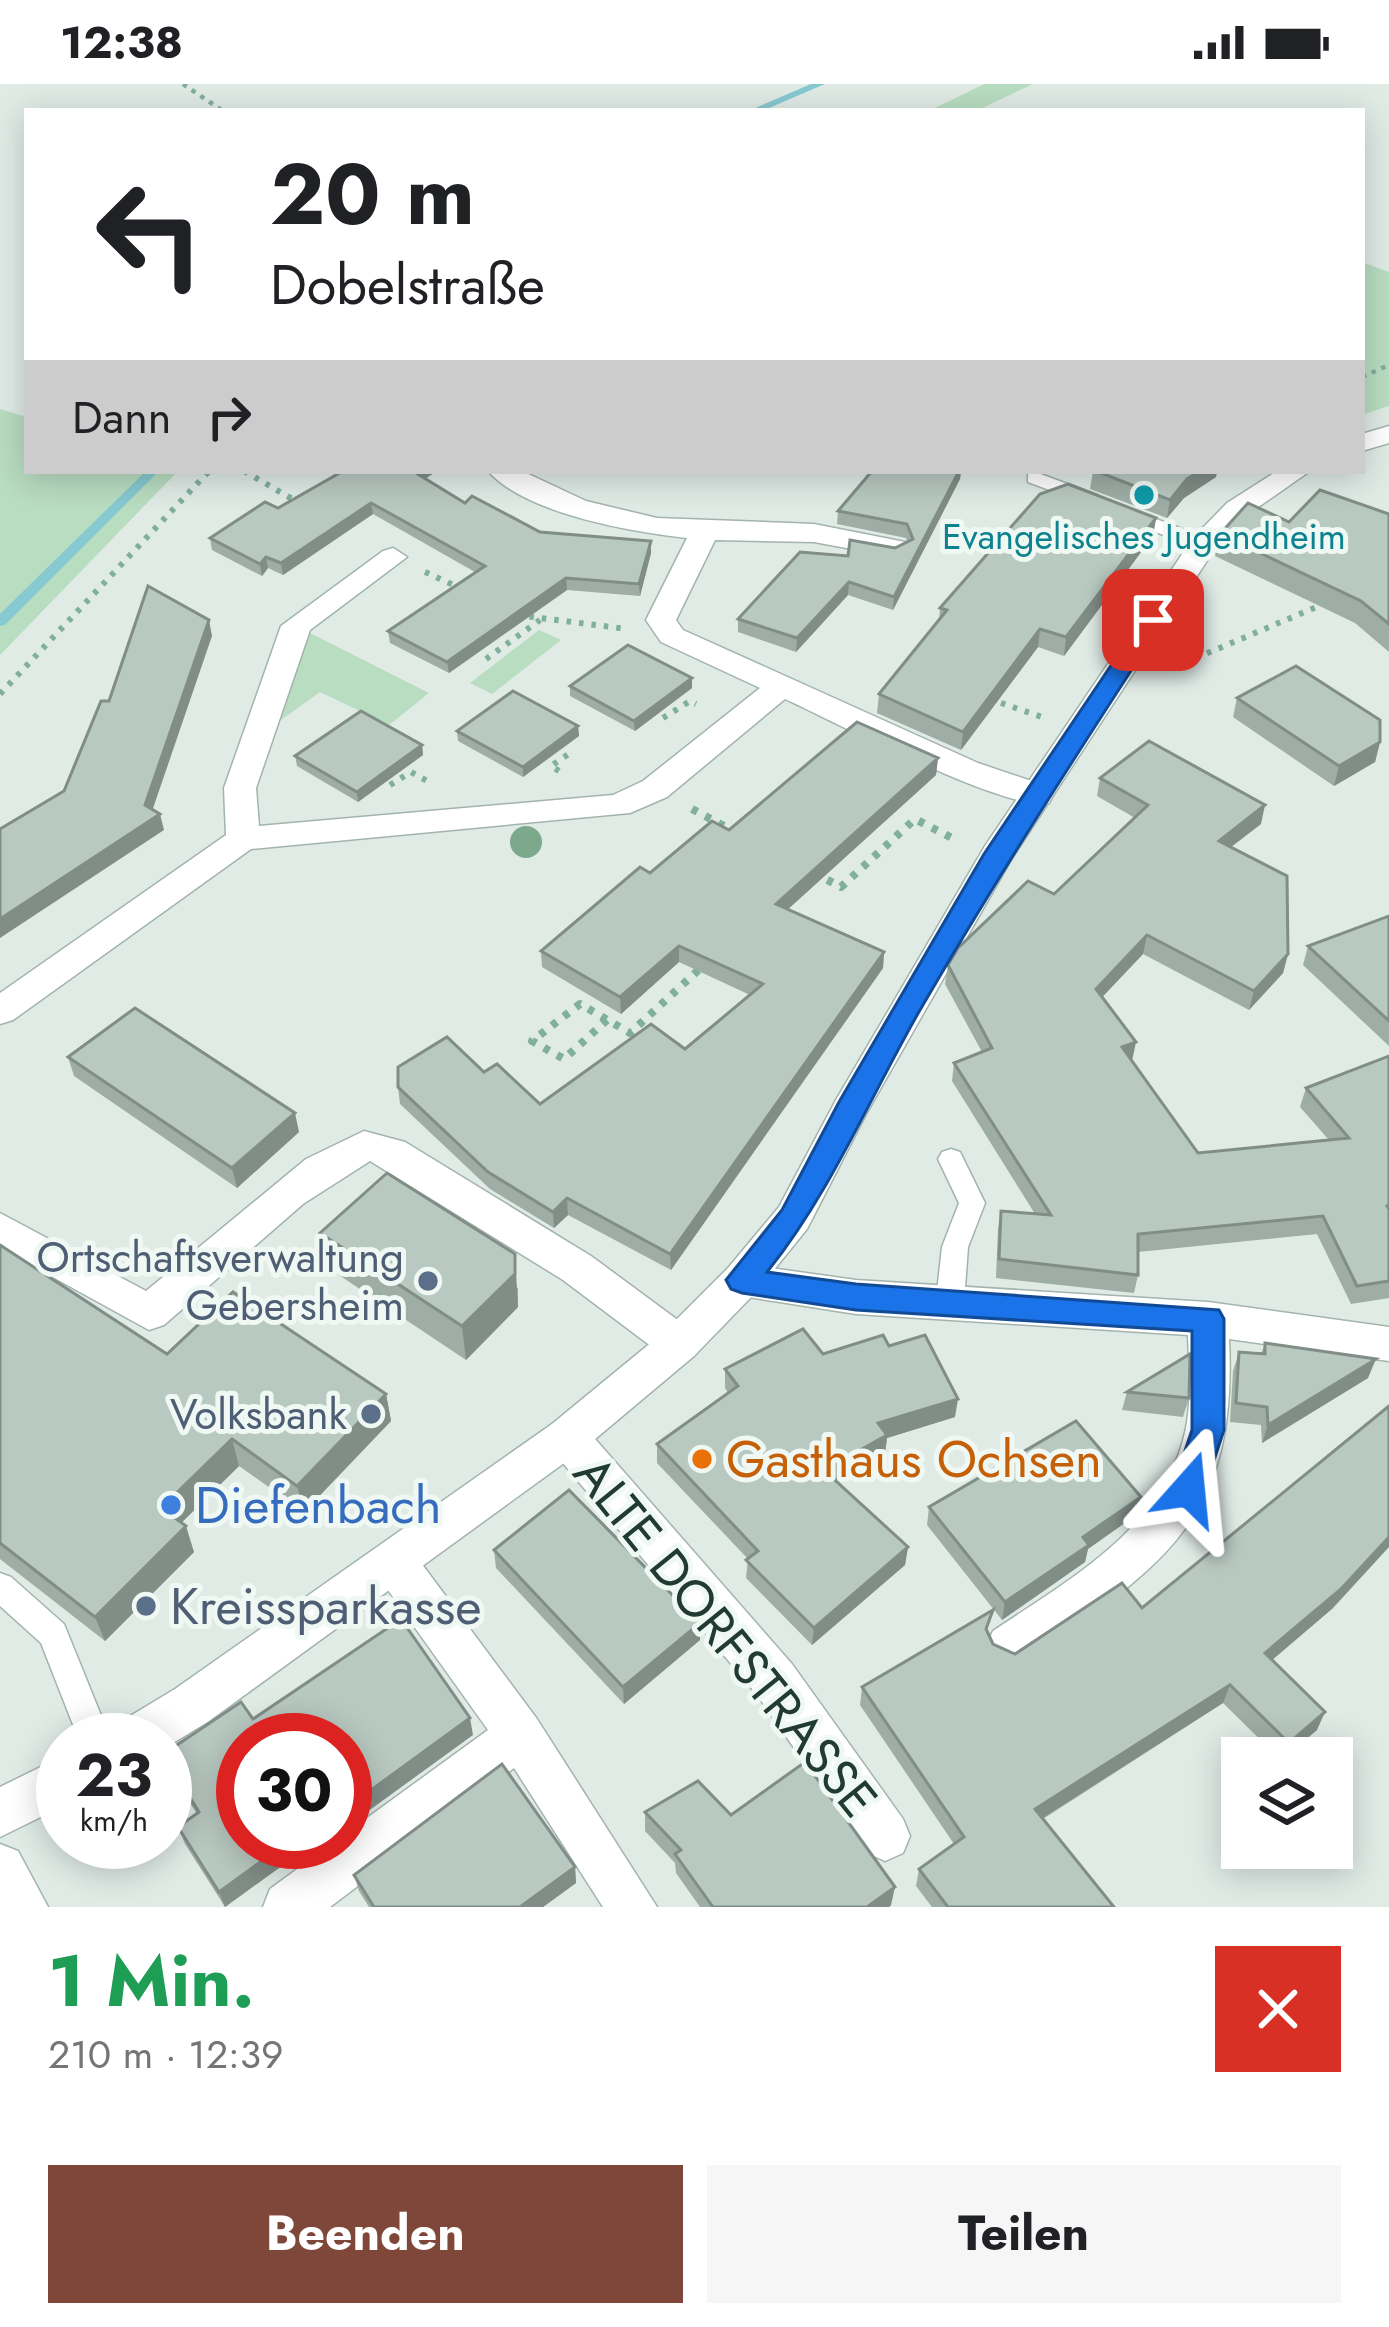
<!DOCTYPE html>
<html lang="de">
<head>
<meta charset="utf-8">
<style>
  body { margin:0; font-family:Jost,sans-serif; background:#f6f6f6; color:#202124; height:100vh; display:flex; flex-direction:column; font-size:45px; white-space:nowrap }
  * { box-sizing:border-box; margin:0 }
  p { font-size:39px; color:#757577 }
  .icon { flex:none; width:66px; height:66px; fill:none; stroke:currentColor; stroke-width:2; stroke-linecap:round; stroke-linejoin:round }
  .map { position:relative; height:1823px; overflow:hidden }
  .panel { display:flex; flex-direction:column; background:#fff; flex:1 }
  .panel>* { flex:none }
  .hud { position:absolute; left:24px; top:24px; width:1341px; height:366px; border-radius:0px; box-shadow:0 6px 30px #0003; background:#fff; color:#202124; overflow:hidden }
  .tools { position:absolute; left:1221px; top:1653px; display:grid; gap:24px }
  .tools a { display:grid; place-items:center; width:132px; height:132px; border-radius:0px; background:#fff; box-shadow:0 6px 30px #0003; font-size:60px }
  .speed { position:absolute; left:36px; top:1629px; display:flex; gap:24px; font-size:60px; font-weight:700; text-align:center }
  .speed>* { display:grid; place-content:center; width:156px; height:156px; border-radius:50%; background:#fff; box-shadow:0 6px 30px #0003; line-height:1 }
  .speed small { font-size:30px; font-weight:400 }
  .speed .limit { border:18px solid #d22; background:#fff; color:#111 }
  .pin { position:absolute; display:grid; place-items:center; width:102px; height:102px; color:#fff; margin:-51px; border-radius:24px; box-shadow:0 6px 18px #0006 }
  .me { position:absolute; width:132px; margin:-66px; rotate:18deg; stroke-linejoin:round; filter:drop-shadow(0 0 9px #0008) }
  .turn { display:flex; align-items:center; gap:42px; height:252px; padding:0 48px; font-size:54px }
  .turn .icon { width:156px; height:156px; stroke-width:2.5 }
  .turn b { display:block; font-size:84px; line-height:102px }
  .then { display:flex; align-items:center; height:114px; padding:0 48px; background:#0003; gap:24px; font-size:45px }
  .round { display:grid; place-items:center; flex:none; width:126px; height:126px; border-radius:0px; background:#f6f6f6 }
  .headline { display:flex; align-items:center; justify-content:space-between; height:204px; padding:0 48px }
  h1 { font-size:72px; font-weight:700; line-height:90px; color:#1e9e55 }
  .action { display:flex; gap:24px; margin-top:auto; padding:24px 48px }
  .action a { flex:1; height:138px; border-radius:0px; background:#7f473a; color:#fff; font-size:48px; font-weight:700; line-height:138px; text-align:center }
  .action a+a { background:#f6f6f6; color:#202124 }
  .status { display:flex; justify-content:space-between; align-items:center; height:84px; padding:0 60px; background:#fff; direction:ltr }
  .status svg { height:33px; fill:currentColor }
  .map>svg:first-child { display:block }
  .green { fill:#b9ddc1 }
  .lines { fill:none; stroke-linecap:round; stroke-linejoin:round }
  .stream { fill:#87c9d1; fill-rule:evenodd }
  .service-casing { stroke:#a3b3ad; stroke-width:3 }
  .minor-casing { stroke:#a3b3ad; stroke-width:3 }
  .tertiary-casing { stroke:#a3b3ad; stroke-width:3 }
  .path-far2 { stroke:#80af9e; stroke-width:4.5; stroke-dasharray:4.5 6; stroke-linecap:butt }
  .path-far1 { stroke:#80af9e; stroke-width:6; stroke-dasharray:4.5 8; stroke-linecap:butt }
  .path { stroke:#80af9e; stroke-width:8; stroke-dasharray:6 9; stroke-linecap:butt }
  .service { fill:#fff; fill-rule:evenodd }
  .minor { fill:#fff; fill-rule:evenodd }
  .tertiary { fill:#fff; fill-rule:evenodd }
  .tree { fill:#7ca88c }
  .wall { fill:#9eada6 }
  .shaded-wall { fill:#818d87 }
  .building { fill:#b8c9c1; stroke:#818d87; stroke-width:3 }
  .route { fill:#1a73e8; stroke:#114b97; stroke-width:3 }
  .culture-dot { fill:#0f9aa8; stroke:#f0f8f4; stroke-width:4.5 }
  .service-dot { fill:#5c6f8a; stroke:#f0f8f4; stroke-width:4.5 }
  .food-dot { fill:#e8710a; stroke:#f0f8f4; stroke-width:4.5 }
  .shop-dot { fill:#3f7fe0; stroke:#f0f8f4; stroke-width:4.5 }
  .labels { text-anchor:middle; stroke-width:10; stroke-linejoin:round; paint-order:stroke }
  .far-culture-label { font-size:36px; fill:#0d838f; stroke:#f0f8f4 }
  .service-label { font-size:42px; fill:#4e5e75; stroke:#f0f8f4; text-anchor:end }
  .near-food-label { font-size:51px; fill:#c56008; stroke:#f0f8f4; text-anchor:start }
  .near-shop-label { font-size:51px; fill:#366cbe; stroke:#f0f8f4; text-anchor:start }
  .near-service-label { font-size:51px; fill:#4e5e75; stroke:#f0f8f4; text-anchor:start }
  .near-street-label { font-size:51px; fill:#213b33; stroke:#f0f8f4 }
</style>
</head>
<body>
<div class="status"><b>12:38</b><svg viewBox="0 0 49 12"><path d="M0 12V9h3v3zM5 12V6h3v6zM10 12V3h3v9zM15 12V0h3v12zM26 1h20v11H26zM47 4h2v5h-2z"/></svg></div>
<div class="map">
<svg width="1389" height="1823" viewBox="0 0 1389 1823">
  <rect width="100%" height="100%" fill="#e0ebe6"/>
  <g class="green">
    <path d="M984 0H1033L976 27H929Z"/>
    <path d="M1362 178 1389 188V322L1362 331Z"/>
    <path d="M0 325 27 333V387H178L0 571Z"/>
    <path d="M296 542 429 609 389 641 320 608 281 636 261 633Z"/>
    <path d="M539 546 561 556 492 610 470 599Z"/>
  </g>
  <g class="lines">
    <g class="stream">
      <path d="M811 0H825L762 27H748Z"/>
      <path d="M146 387H159L5 541 0 542V530Z"/>
    </g>
    <defs>
      <g id="service">
        <path d="M1035 388 1097 411 1099 415 1090 421 1028 398V390Z"/>
        <path d="M1128 424 1210 456 1213 460 1210 464H1196L1121 434 1119 430Z"/>
        <path d="M951 1065 960 1068 985 1119 968 1163 964 1217 960 1225 950 1228 940 1225 936 1217 942 1163 959 1119 938 1075 942 1068Z"/>
        <path d="M0 1489 11 1493 64 1540 111 1656H79L41 1559 0 1522Z"/>
      </g>
      <g id="minor">
        <path d="M488 387H522L586 417 657 434 814 440 905 458 909 464 895 473 814 458 715 456 676 536 683 546 978 679 1049 703 1053 711 1049 719C1009 729 831 636 785 615L667 713 630 729 251 765 13 936 0 940V909L226 751 224 704 281 542 383 467 393 464 407 473 310 546 256 704 259 742 613 711 643 697 760 604 661 558 646 536 687 454C632 448 526 430 488 387Z"/>
        <path d="M364 1047 405 1058 591 1172 694 1248 700 1260 694 1272 679 1277 664 1272 563 1196 370 1077 303 1120 164 1241 149 1246 0 1164V1129L146 1207 306 1075Z"/>
        <path d="M742 1180 856 1196 1208 1218 1389 1243V1277L1229 1255C1238 1437 1163 1482 1025 1577L1009 1584 993 1577 986 1562 993 1547C1070 1495 1166 1443 1186 1344 1192 1313 1189 1281 1188 1251L856 1230 742 1212 728 1208 722 1196 728 1184Z"/>
        <path d="M567 1334 582 1340 792 1580 903 1735 910 1752 903 1769 885 1777 867 1769 758 1612 552 1366 545 1353 552 1340Z"/>
        <path d="M394 1458 410 1464 537 1635 657 1823H603L514 1684 330 1823H263L270 1805 334 1758H345V1750L488 1646 378 1492 371 1478 378 1464Z"/>
        <path d="M0 1760 18 1767 48 1823H0Z"/>
      </g>
      <g id="tertiary">
        <path d="M1389 342V359L1362 367V350Z"/>
        <path d="M1277 387H1310L1247 431 1218 460 1012 774 866 1030 807 1145 756 1208 694 1272 582 1366 209 1637 165 1664V1656H110L117 1640 175 1605 552 1340 664 1248 728 1184 779 1123 836 1016 985 762 1193 454 1227 419Z"/>
        <path d="M63 1672V1722L0 1753V1703Z"/>
      </g>
    </defs>
    <use href="#service" class="service-casing"/>
    <use href="#minor" class="minor-casing"/>
    <use href="#tertiary" class="tertiary-casing"/>
    <g class="path-far2">
      <path d="M183 0 223 27"/>
      <path d="M1362 293 1389 281"/>
    </g>
    <g class="path-far1">
      <path d="M244 387 301 420"/>
      <path d="M425 488 460 504"/>
      <path d="M517 531 627 545"/>
      <path d="M486 575 540 536"/>
      <path d="M1184 579 1326 519"/>
      <path d="M0 610 209 387"/>
      <path d="M1001 619 1045 634"/>
      <path d="M663 634 690 617 696 620"/>
      <path d="M559 687 551 682 570 669"/>
      <path d="M390 701 411 688 429 698"/>
    </g>
    <g class="path">
      <path d="M692 725 737 749"/>
      <path d="M814 789 841 803 915 735 956 756"/>
      <path d="M607 936 564 975 532 957 580 920 630 949 705 880"/>
    </g>
    <use href="#service" class="service"/>
    <use href="#minor" class="minor"/>
    <use href="#tertiary" class="tertiary"/>
  </g>
  <circle class="tree" cx="526" cy="758" r="16"/>
  <g class="wall">
    <path d="M343 387H437L425 395 465 419 540 448 651 457V469L640 512 567 506 449 589 390 559 388 547 475 488 373 430 283 491 268 484 262 492 212 466 210 454 278 424Z"/>
    <path d="M872 387H961L960 395 893 526 848 511 796 568 738 548V535L848 472 895 464 907 457 906 454 837 440 838 427Z"/>
    <path d="M1093 387H1217L1216 393 1184 414 1167 434 1090 405Z"/>
    <path d="M1389 430V568L1355 539 1215 472 1220 450 1289 438Z"/>
    <path d="M1156 434 1153 452 1064 572 1038 563 961 666 877 629 879 610 939 536 940 524Z"/>
    <path d="M570 602 692 604 635 647 570 612Z"/>
    <path d="M1237 614 1380 658 1375 678 1334 702 1233 633Z"/>
    <path d="M578 642 579 652 523 693 458 657 457 647Z"/>
    <path d="M422 661 423 671 358 718 297 682 295 672Z"/>
    <path d="M938 674 936 691 788 825 884 868 883 884 671 1186 568 1131 554 1144 490 1105 400 1020 398 1003 484 988 540 1020 685 965 750 911 679 878 621 930 542 883 541 867 650 789 729 746Z"/>
    <path d="M1100 694 1261 740 1231 763 1288 870 1283 889 1249 926 1143 870 1102 913 1132 977 1198 1069 1329 1056 1300 1023 1306 1004 1389 972V1214L1351 1220 1317 1150 1138 1168V1191L1134 1209 996 1194 998 1145 1001 1127 1035 1130 952 997 954 979 982 968 945 900 948 881 1054 810 1135 734 1097 712Z"/>
    <path d="M1389 832V962L1303 881 1308 862Z"/>
    <path d="M68 973 299 1048 237 1104 74 992Z"/>
    <path d="M320 1149 518 1204V1223L466 1276 327 1183Z"/>
    <path d="M0 1161 167 1270 386 1310 391 1337 304 1428 239 1382 181 1439 194 1468 105 1557 0 1475Z"/>
    <path d="M1265 1259 1368 1294 1262 1359 1261 1341 1230 1338 1233 1287 1239 1268 1261 1270Z"/>
    <path d="M889 1262 955 1333 887 1354 885 1369 836 1396 908 1463 905 1481 812 1561 746 1494 748 1475 657 1379V1360L728 1309 725 1304V1285L823 1270Z"/>
    <path d="M1127 1308 1189 1314 1183 1333 1122 1326Z"/>
    <path d="M929 1423 1136 1431 1088 1465 1085 1478 1002 1536 927 1441Z"/>
    <path d="M494 1466 700 1556 624 1620 496 1484Z"/>
    <path d="M1142 1524H1333L1272 1576 1317 1646 1284 1674H1279L1223 1619 1043 1735 1114 1823H932L916 1802 919 1785 954 1760 860 1621 862 1603 987 1549 993 1560 1015 1570Z"/>
    <path d="M253 1635 473 1651 243 1656 315 1758 225 1823 185 1760 178 1743 197 1730 169 1687 165 1676V1669Z"/>
    <path d="M645 1728 731 1731 891 1821 889 1823H700L676 1789 675 1779 645 1747Z"/>
    <path d="M575 1783 576 1799 543 1823H369L359 1807 354 1791Z"/>
  </g>
  <g class="shaded-wall">
    <path d="M418 387H437L417 400 416 389Z"/>
    <path d="M959 387H961L960 395 893 526 894 513Z"/>
    <path d="M1200 387H1217L1216 393 1184 414 1167 434 1170 416 1187 395Z"/>
    <path d="M371 419 373 430 283 491 281 479Z"/>
    <path d="M1156 434 1153 452 1064 572 1066 553Z"/>
    <path d="M651 457V469L640 512 639 500Z"/>
    <path d="M266 473 268 484 262 492 260 480Z"/>
    <path d="M566 494 567 506 449 589 447 578Z"/>
    <path d="M849 498 848 511 796 568 797 554Z"/>
    <path d="M209 536 212 552 149 736 145 721Z"/>
    <path d="M1040 545 1038 563 961 666 963 648Z"/>
    <path d="M692 594V604L635 647 634 637Z"/>
    <path d="M578 642 579 652 523 693V683Z"/>
    <path d="M1380 658 1375 678 1334 702 1339 682Z"/>
    <path d="M422 661 423 671 358 718 357 708Z"/>
    <path d="M938 674 936 691 775 837 776 820Z"/>
    <path d="M1265 721 1261 740 1214 776 1219 757Z"/>
    <path d="M160 730 164 746 0 854V835Z"/>
    <path d="M1147 851 1143 870 1092 924 1096 905Z"/>
    <path d="M679 862V878L621 930 620 913Z"/>
    <path d="M884 868 883 884 671 1186 670 1170Z"/>
    <path d="M1288 870 1283 889 1249 926 1254 907Z"/>
    <path d="M1136 958 1132 977 1122 963Z"/>
    <path d="M295 1029 299 1048 237 1104 232 1084Z"/>
    <path d="M567 1114 568 1131 554 1144 553 1128Z"/>
    <path d="M515 1170 518 1223 466 1276 462 1242Z"/>
    <path d="M1376 1275 1368 1294 1262 1359 1268 1341Z"/>
    <path d="M386 1310 391 1337 304 1428 297 1402Z"/>
    <path d="M958 1315 955 1333 887 1354 885 1369 822 1404 824 1386 878 1339Z"/>
    <path d="M232 1355 239 1382 170 1450 161 1424Z"/>
    <path d="M1141 1413 1136 1431 1088 1465 1085 1478 1002 1536 1005 1518 1083 1453Z"/>
    <path d="M186 1442 194 1468 105 1557 95 1533Z"/>
    <path d="M1389 1453V1463L1333 1524 1258 1588 1265 1569Z"/>
    <path d="M908 1463 905 1481 812 1561 814 1544Z"/>
    <path d="M700 1539V1556L624 1620 623 1603Z"/>
    <path d="M1230 1601 1223 1619 1030 1742 1035 1725Z"/>
    <path d="M1325 1628 1317 1646 1283 1674 1289 1659Z"/>
    <path d="M470 1634 473 1651 345 1744V1725Z"/>
    <path d="M288 1758H315L225 1823 219 1808Z"/>
    <path d="M575 1783 576 1799 543 1823H520Z"/>
    <path d="M895 1803 891 1821 889 1823H867Z"/>
  </g>
  <g class="building">
    <path d="M343 387H418L416 389 465 419 472 412 540 448 651 457 639 500 566 494 447 578 388 547 485 482 371 419 281 479 266 473 260 480 210 454 265 418 278 424Z"/>
    <path d="M872 387H959L894 513 849 498 797 554 738 535 800 468 848 472 850 456 895 464 913 455 907 440 838 427Z"/>
    <path d="M1096 387H1200L1187 395 1170 416Z"/>
    <path d="M1068 400 1156 434 1066 553 1040 545 963 648 879 610 947 526 940 524 1040 410Z"/>
    <path d="M1320 406 1389 430V540L1361 517 1220 450 1248 419 1289 438Z"/>
    <path d="M148 502 209 536 145 721 160 730 0 835V745L64 707 101 617H109Z"/>
    <path d="M628 561 692 594 634 637 570 602Z"/>
    <path d="M1296 582 1380 636V658L1339 682 1237 614Z"/>
    <path d="M513 607 578 642 523 683 457 647Z"/>
    <path d="M361 627 422 661 357 708 295 672Z"/>
    <path d="M857 638 938 674 776 820 884 868 670 1170 567 1114 553 1128 488 1088 398 1003V983L447 953 484 988 497 980 540 1020 651 940 685 965 763 900 679 862 620 913 541 867 640 783 650 789 712 737 729 746Z"/>
    <path d="M1149 657 1265 721 1219 757 1287 792 1288 870 1254 907 1147 851 1096 905 1136 958 1122 963 1198 1069 1349 1054 1306 1004 1389 972V1121L1387 1122 1389 1125V1197L1357 1202 1323 1132 1138 1150V1191L999 1175 1001 1127 1051 1131 954 979 992 964 948 881 958 864 1028 797 1054 810 1148 721 1100 694Z"/>
    <path d="M1389 832V937L1308 862Z"/>
    <path d="M135 924 295 1029 232 1084 68 973Z"/>
    <path d="M387 1089 515 1170V1190L462 1242 320 1149Z"/>
    <path d="M0 1161 167 1270 233 1208 386 1310 297 1402 232 1355 161 1424 186 1442 95 1533 0 1459Z"/>
    <path d="M803 1245 823 1270 883 1251 889 1262 925 1251 958 1315 878 1339 887 1351 824 1386 908 1463 814 1544 746 1476 758 1467 657 1360 738 1302 725 1285Z"/>
    <path d="M1265 1259 1376 1275 1268 1341 1267 1323 1236 1319 1239 1268 1265 1270Z"/>
    <path d="M1190 1270 1189 1314 1127 1308Z"/>
    <path d="M1389 1322V1453L1341 1505 1265 1569 1325 1628 1289 1659 1230 1601 1035 1725 1114 1823H948L919 1785 964 1753 862 1603 993 1526 986 1545 993 1560 1015 1570 1122 1499 1142 1524Z"/>
    <path d="M1076 1337 1141 1413 1083 1453 1089 1461 1005 1518 929 1423Z"/>
    <path d="M569 1406 700 1539 623 1603 494 1466Z"/>
    <path d="M401 1535 470 1634 345 1725V1656H243V1758H288L219 1808 178 1743 199 1728 165 1674V1669L241 1618 253 1635Z"/>
    <path d="M805 1678 895 1803 867 1823H713L675 1770 681 1766 645 1728 698 1697 731 1731Z"/>
    <path d="M502 1680 575 1783 520 1823H374L354 1791Z"/>
  </g>
  <path class="route" d="M1153 529 1164 536C1080 665 997 793 920 926 870 1013 830 1110 767 1188L856 1200 1219 1226 1224 1235V1346L1201 1415 1189 1419 1177 1415 1172 1405 1192 1346V1247L856 1226 742 1209 731 1205 726 1196 782 1126 839 1018 984 770 1145 531Z"/>
  <circle class="culture-dot" cx="1144" cy="411" r="12"/>
  <g class="service-dot">
    <circle cx="428" cy="1197" r="12"/>
    <circle cx="371" cy="1330" r="12"/>
    <circle cx="146" cy="1522" r="12"/>
  </g>
  <circle class="food-dot" cx="702" cy="1375" r="12"/>
  <circle class="shop-dot" cx="171" cy="1421" r="12"/>
  <g class="labels">
    <g class="far-culture-label">
      <text x="1144" y="465">Evangelisches Jugendheim</text>
    </g>
    <g class="service-label">
      <text x="404" y="1188">Ortschaftsverwaltung<tspan x="404" dy="48">Gebersheim</tspan></text>
      <text x="347" y="1345">Volksbank</text>
    </g>
    <g class="near-food-label">
      <text x="726" y="1393">Gasthaus Ochsen</text>
    </g>
    <g class="near-shop-label">
      <text x="195" y="1439">Diefenbach</text>
    </g>
    <g class="near-service-label">
      <text x="170" y="1540">Kreissparkasse</text>
    </g>
    <g class="near-street-label">
      <text transform="translate(726 1552) rotate(51)" y="18">ALTE DORFSTRASSE</text>
    </g>
  </g>
</svg>
<div class="tools">
<a><svg class="icon" aria-label="layers" viewBox="0 0 24 24"><path d="M12 4l9 5-9 5-9-5zM3 14l9 5 9-5"/></svg></a>
</div>
<div class="speed"><div>23<small>km/h</small></div><div class="limit">30</div></div>
<div class="pin" style="left:1153px;top:536px;background:#d93025"><svg class="icon" aria-label="arrive" viewBox="0 0 24 24"><path d="M6 21V4h12l-3 4 3 4H6"/></svg></div>
<svg class="me" style="left:1189px;top:1405px" viewBox="-20 -20 40 40"><path d="M0-17L14 15 0 8-14 15z" fill="#1a73e8" stroke="#fff" stroke-width="4"/></svg>
<div class="hud">
<div class="turn"><svg class="icon" aria-label="left" viewBox="0 0 24 24"><path d="M17 20v-9H6M10 6l-5 5 5 5"/></svg><div><b>20 m</b>Dobelstraße</div></div>
<div class="then">Dann<svg class="icon" aria-label="right" viewBox="0 0 24 24"><path d="M7 20v-9h11M14 6l5 5-5 5"/></svg></div>
</div>
</div>
<section class="panel">
<div class="headline"><div><h1>1 Min.</h1><p>210 m · 12:39</p></div><a class="round" style="background:#d93025;color:#fff"><svg class="icon" aria-label="close" viewBox="0 0 24 24"><path d="M6 6l12 12M18 6L6 18"/></svg></a></div>
<div class="action"><a>Beenden</a><a>Teilen</a></div>
</section>
</body>
</html>
